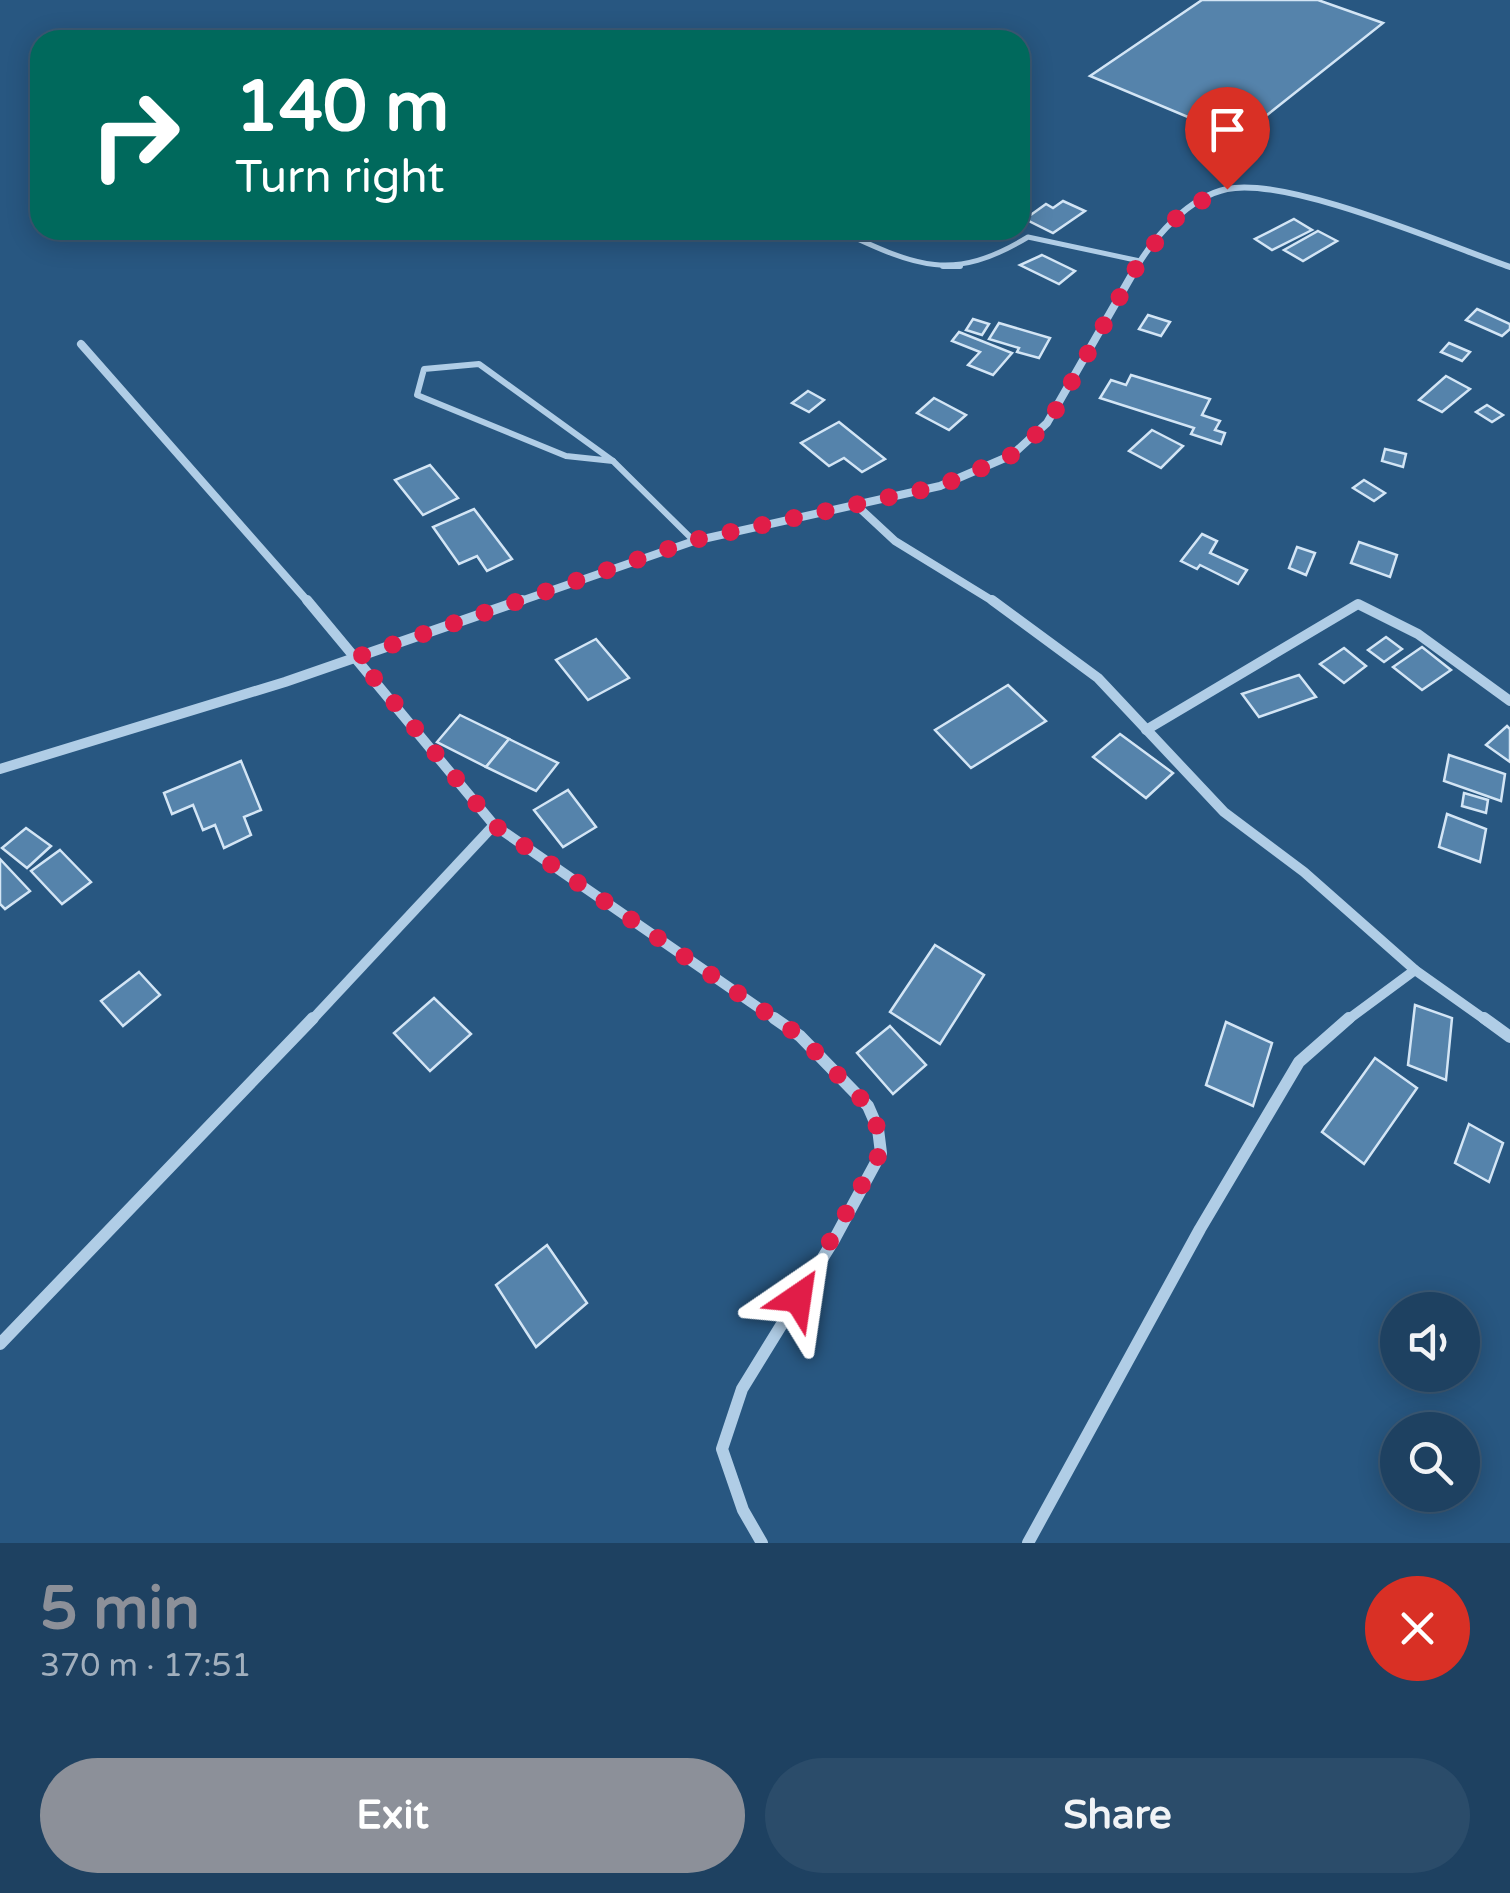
<!DOCTYPE html>
<html lang="en">
<head>
<meta charset="utf-8">
<style>
  body { margin:0; font-family:"Varela Round",sans-serif; background:#2b4c6a; color:#f1f3f6; height:100vh; display:flex; flex-direction:column; font-size:38px; white-space:nowrap }
  * { box-sizing:border-box; margin:0 }
  p { font-size:32px; color:#a1afbd }
  .icon { flex:none; width:55px; height:55px; fill:none; stroke:currentColor; stroke-width:2; stroke-linecap:round; stroke-linejoin:round }
  .map { position:relative; height:1543px; overflow:hidden }
  .drawer { display:flex; flex-direction:column; background:#1e4161; flex:1 }
  .drawer>* { flex:none }
  .hud { position:absolute; left:30px; top:30px; width:1000px; height:210px; border-radius:30px; box-shadow:0 5px 25px #0003,0 0 0 2px #3c5a76; background:#00695c; color:#fff; overflow:hidden }
  .tools { position:absolute; left:1380px; top:1292px; display:grid; gap:20px }
  .tools a { display:grid; place-items:center; width:100px; height:100px; border-radius:50%; background:#1e4161; box-shadow:0 5px 25px #0003,0 0 0 2px #3c5a76; font-size:50px }
  .pin { position:absolute; display:grid; place-items:center; width:85px; height:85px; color:#fff; margin:-102px -42px; border-radius:50% 50% 50% 0; rotate:-45deg; box-shadow:0 0 10px #0007 }
  .pin .icon { rotate:45deg }
  .me { position:absolute; width:110px; margin:-55px; rotate:32deg; stroke-linejoin:round; filter:drop-shadow(0 0 8px #0008) }
  .turn { display:flex; align-items:center; gap:35px; height:210px; padding:0 40px; font-size:45px }
  .turn .icon { width:130px; height:130px; stroke-width:2.5 }
  .turn b { display:block; font-size:70px; line-height:85px }
  .round { display:grid; place-items:center; flex:none; width:105px; height:105px; border-radius:52px; background:#2b4c6a }
  .head { display:flex; align-items:center; justify-content:space-between; height:170px; padding:0 40px }
  h1 { font-size:60px; font-weight:700; line-height:75px; color:#8c9099 }
  .action { display:flex; gap:20px; margin-top:auto; padding:20px 40px }
  .action a { flex:1; height:115px; border-radius:60px; background:#8c9099; color:#fff; font-size:40px; font-weight:700; line-height:115px; text-align:center }
  .action a+a { background:#2b4c6a; color:#f1f3f6 }
  .map>svg:first-child { display:block }
  .building { fill:#5583ab; stroke:#d3e5f5; stroke-width:2.5 }
  .lines { fill:none; stroke-linecap:round; stroke-linejoin:round }
  .lane-far1 { stroke:#b0cde6; stroke-width:5 }
  .lane { stroke:#b0cde6; stroke-width:6 }
  .street-far3 { stroke:#b0cde6; stroke-width:6 }
  .street-far2 { stroke:#b0cde6; stroke-width:8 }
  .street-far1 { stroke:#b0cde6; stroke-width:10 }
  .street { stroke:#b0cde6; stroke-width:12 }
  .route { stroke:#e11d48; stroke-width:18; stroke-dasharray:0 32.4 }
</style>
</head>
<body>
<div class="map">
<svg width="1510" height="1543" viewBox="0 0 1510 1543">
  <rect width="100%" height="100%" fill="#285781"/>
  <g class="building">
    <path d="M1202 0H1318L1383 23 1238 138 1090 76Z"/>
    <path d="M1063 201 1085 211 1053 233 1025 219 1046 204 1053 208Z"/>
    <path d="M1294 219 1312 230 1272 250 1255 239Z"/>
    <path d="M1318 231 1337 241 1303 261 1284 250Z"/>
    <path d="M1042 255 1075 271 1059 284 1020 265Z"/>
    <path d="M1477 309 1510 324V329L1502 336 1466 320Z"/>
    <path d="M1148 315 1170 322 1161 336 1139 329Z"/>
    <path d="M973 319 989 324 982 335 966 330Z"/>
    <path d="M999 323 1050 338 1039 358 1017 352 1019 348 989 339Z"/>
    <path d="M959 332 1012 353 993 375 968 365 980 352 952 341Z"/>
    <path d="M1449 343 1470 352 1462 361 1441 352Z"/>
    <path d="M1131 375 1210 399 1202 415 1220 421 1215 430 1225 433 1221 444 1191 434 1194 428 1100 398 1111 380 1126 385Z"/>
    <path d="M1446 376 1470 389 1442 412 1419 400Z"/>
    <path d="M808 391 824 400 809 412 792 403Z"/>
    <path d="M934 398 966 415 949 430 917 413Z"/>
    <path d="M1487 405 1503 415 1492 422 1476 412Z"/>
    <path d="M839 422 885 459 862 472 844 458 829 466 801 443Z"/>
    <path d="M1152 430 1183 446 1161 468 1129 451Z"/>
    <path d="M1385 449 1406 454 1403 467 1382 461Z"/>
    <path d="M430 465 458 498 423 515 395 480Z"/>
    <path d="M1364 480 1385 493 1374 501 1353 488Z"/>
    <path d="M474 509 512 559 487 571 477 556 459 564 433 527Z"/>
    <path d="M1202 534 1217 541 1210 553 1247 570 1238 584 1200 565 1197 569 1181 561Z"/>
    <path d="M1359 542 1397 555 1390 577 1351 563Z"/>
    <path d="M1297 547 1315 553 1306 575 1289 568Z"/>
    <path d="M1386 637 1402 649 1384 662 1368 650Z"/>
    <path d="M596 639 629 678 588 700 556 660Z"/>
    <path d="M1422 647 1451 670 1422 690 1393 667Z"/>
    <path d="M1344 648 1366 666 1344 683 1320 664Z"/>
    <path d="M1299 675 1316 697 1259 717 1242 694Z"/>
    <path d="M1008 685 1046 721 971 768 935 730Z"/>
    <path d="M460 715 509 739 486 767 437 742Z"/>
    <path d="M1507 726 1510 729V762L1486 745Z"/>
    <path d="M1120 734 1173 773 1146 798 1093 757Z"/>
    <path d="M509 739 558 763 536 791 486 767Z"/>
    <path d="M1449 755 1505 774 1501 801 1444 781Z"/>
    <path d="M241 761 261 810 244 817 251 835 224 848 215 825 203 830 193 805 172 814 164 793Z"/>
    <path d="M568 790 596 827 563 847 534 810Z"/>
    <path d="M1464 793 1488 800 1486 813 1462 806Z"/>
    <path d="M1447 814 1486 829 1480 862 1439 847Z"/>
    <path d="M26 828 51 846 27 868 2 848Z"/>
    <path d="M60 850 91 882 62 904 31 871Z"/>
    <path d="M0 859 30 891 5 909 0 904Z"/>
    <path d="M935 945 984 975 940 1044 890 1012Z"/>
    <path d="M139 972 160 995 123 1026 101 1001Z"/>
    <path d="M434 998 471 1034 430 1071 394 1033Z"/>
    <path d="M1415 1005 1452 1018 1446 1080 1408 1065Z"/>
    <path d="M1226 1022 1272 1043 1253 1106 1206 1085Z"/>
    <path d="M890 1026 926 1065 893 1094 857 1053Z"/>
    <path d="M1375 1058 1417 1088 1364 1164 1322 1132Z"/>
    <path d="M1469 1124 1503 1143 1489 1182 1455 1163Z"/>
    <path d="M547 1245 587 1303 536 1347 496 1285Z"/>
  </g>
  <g class="lines">
    <path class="lane-far1" d="M838 230C914 265 951 284 1028 237L1140 261"/>
    <g class="lane">
      <path d="M943 266H960"/>
      <path d="M479 364 613 461 566 456 417 395 424 369Z"/>
      <path d="M613 461 694 541"/>
    </g>
    <path class="street-far3" d="M1136 268C1155 236 1189 197 1227 189 1287 176 1447 245 1510 267"/>
    <g class="street-far2">
      <path d="M81 344 309 603"/>
      <path d="M853 502 895 541 996 603"/>
      <path d="M515 603 694 541 940 486 1012 455 1047 423 1137 266"/>
    </g>
    <g class="street-far1">
      <path d="M307 600 494 825 778 1021"/>
      <path d="M992 600 1098 678 1224 812 1304 872 1415 970 1487 1021"/>
      <path d="M1146 730 1358 604 1418 634 1510 701"/>
      <path d="M0 769 285 682 522 600"/>
      <path d="M311 1021 494 825"/>
      <path d="M1346 1021 1415 970"/>
    </g>
    <g class="street">
      <path d="M1484 1018 1510 1037"/>
      <path d="M0 1344 313 1018"/>
      <path d="M762 1543 743 1510 722 1449 742 1389 835 1238 881 1153 878 1129 868 1106 800 1036 774 1018"/>
      <path d="M1028 1543 1200 1229 1299 1062 1349 1018"/>
    </g>
  </g>
  <g class="lines">
    <path class="route" d="M798 1298 880 1153 878 1129 868 1106 800 1036 494 825 357 657 694 540 940 486 1012 455 1048 424 1140 261 1184 209 1227 189"/>
  </g>
</svg>
<div class="tools">
<a><svg class="icon" aria-label="sound" viewBox="0 0 24 24"><path d="M4 9h4l5-4v14l-5-4H4zM17 9q2 3 0 6"/></svg></a>
<a><svg class="icon" aria-label="search" viewBox="0 0 24 24"><circle cx="10" cy="10" r="6"/><path d="M15 15l6 6"/></svg></a>
</div>
<div class="pin" style="left:1227px;top:189px;background:#d93025"><svg class="icon" aria-label="arrive" viewBox="0 0 24 24"><path d="M6 21V4h12l-3 4 3 4H6"/></svg></div>
<svg class="me" style="left:798px;top:1298px" viewBox="-20 -20 40 40"><path d="M0-17L14 15 0 8-14 15z" fill="#e11d48" stroke="#fff" stroke-width="4"/></svg>
<div class="hud">
<div class="turn"><svg class="icon" aria-label="right" viewBox="0 0 24 24"><path d="M7 20v-9h11M14 6l5 5-5 5"/></svg><div><b>140 m</b>Turn right</div></div>
</div>
</div>
<section class="drawer">
<div class="head"><div><h1>5 min</h1><p>370 m · 17:51</p></div><a class="round" style="background:#d93025;color:#fff"><svg class="icon" aria-label="close" viewBox="0 0 24 24"><path d="M6 6l12 12M18 6L6 18"/></svg></a></div>
<div class="action"><a>Exit</a><a>Share</a></div>
</section>
</body>
</html>
